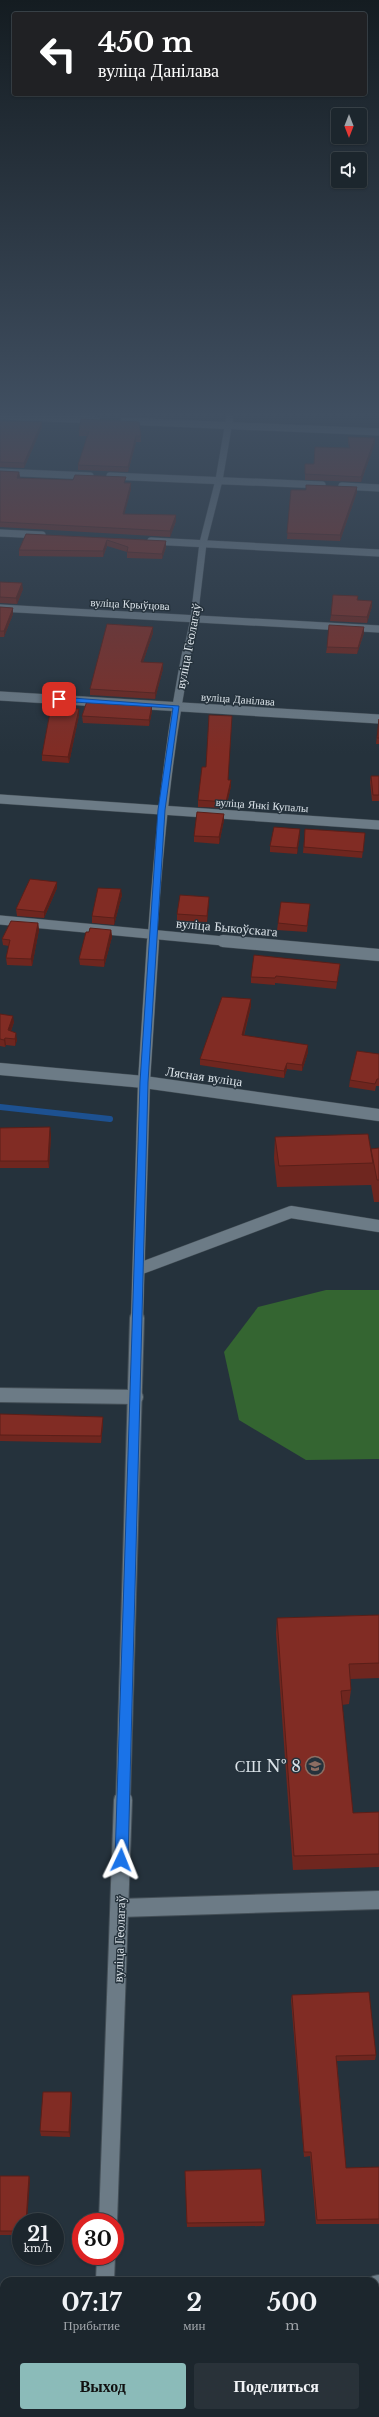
<!DOCTYPE html>
<html lang="ru">
<head>
<meta charset="utf-8">
<style>
  body { margin:0; font-family:"Libre Baskerville",serif; background:#293239; color:#f1f3f6; height:100vh; display:flex; flex-direction:column; font-size:15px; white-space:nowrap }
  * { box-sizing:border-box; margin:0 }
  p { font-size:13px; color:#a0a5aa }
  .icon { flex:none; width:22px; height:22px; fill:none; stroke:currentColor; stroke-width:2; stroke-linecap:round; stroke-linejoin:round }
  .map { position:relative; flex:1; overflow:hidden }
  .sheet { position:absolute; left:0px; top:2277px; width:379px; height:140px; display:flex; flex-direction:column; background:#1c262d; border-radius:12px 12px 0 0; box-shadow:0 1px 3px #0004,0 0 0 1px #3a4349 }
  .sheet>* { flex:none }
  .guide { position:absolute; left:12px; top:12px; width:355px; height:84px; border-radius:4px; box-shadow:0 1px 3px #0004,0 0 0 1px #3a4349; background:#202124; color:#fff; overflow:hidden }
  .needle { width:26px; rotate:180deg }
  .tools { position:absolute; left:331px; top:108px; display:grid; gap:8px }
  .tools a { display:grid; place-items:center; width:36px; height:36px; border-radius:4px; background:#1c262d; box-shadow:0 1px 3px #0004,0 0 0 1px #3a4349; font-size:20px }
  .speed { position:absolute; left:12px; top:2213px; display:flex; gap:8px; font-size:20px; font-weight:700; text-align:center }
  .speed>* { display:grid; place-content:center; width:52px; height:52px; border-radius:50%; background:#1c262d; box-shadow:0 1px 3px #0004,0 0 0 1px #3a4349; line-height:1 }
  .speed small { font-size:10px; font-weight:400 }
  .speed .limit { border:6px solid #d22; background:#fff; color:#111 }
  .pin { position:absolute; display:grid; place-items:center; width:34px; height:34px; color:#fff; margin:-17px; border-radius:8px; box-shadow:0 2px 6px #0006 }
  .me { position:absolute; width:44px; margin:-22px; rotate:2deg; stroke-linejoin:round; filter:drop-shadow(0 0 3px #0008) }
  .turn { display:flex; align-items:center; gap:14px; height:84px; padding:0 20px; font-size:18px }
  .turn .icon { width:52px; height:52px; stroke-width:2.5 }
  .turn b { display:block; font-size:28px; line-height:34px }
  .eta { display:flex; justify-content:space-evenly; align-items:center; height:68px; text-align:center }
  .eta b { font-size:24px; font-weight:800; line-height:28px }
  .cta { display:flex; gap:8px; margin-top:auto; padding:8px 20px }
  .cta a { flex:1; height:46px; border-radius:4px; background:#8bbbb9; color:#111; font-size:16px; font-weight:800; line-height:46px; text-align:center }
  .cta a+a { background:#293239; color:#f1f3f6 }
  .map>svg:first-child { display:block }
  .green { fill:#346531 }
  .lines { fill:none; stroke-linecap:round; stroke-linejoin:round }
  .stream { stroke:#1d5191; stroke-width:6 }
  .service-far2-casing { stroke:#434e56; stroke-width:13 }
  .service-far1-casing { stroke:#434e56; stroke-width:16 }
  .service-casing { stroke:#434e56; stroke-width:20 }
  .minor-far4-casing { stroke:#434e56; stroke-width:8 }
  .minor-far3-casing { stroke:#434e56; stroke-width:10 }
  .minor-far2-casing { stroke:#434e56; stroke-width:13 }
  .minor-far1-casing { stroke:#434e56; stroke-width:16 }
  .minor-casing { stroke:#434e56; stroke-width:20 }
  .service-far2 { stroke:#6c7b86; stroke-width:12 }
  .service-far1 { stroke:#6c7b86; stroke-width:14 }
  .service { stroke:#6c7b86; stroke-width:18 }
  .minor-far4 { stroke:#6c7b86; stroke-width:7 }
  .minor-far3 { stroke:#6c7b86; stroke-width:9 }
  .minor-far2 { stroke:#6c7b86; stroke-width:12 }
  .minor-far1 { stroke:#6c7b86; stroke-width:14 }
  .minor { stroke:#6c7b86; stroke-width:18 }
  .wall { fill:#6f261f }
  .shaded-wall { fill:#5a1f19 }
  .building { fill:#812c24; stroke:#5a1f19 }
  .route { fill:#1a73e8; stroke:#114b97 }
  .labels { text-anchor:middle; stroke-width:3; stroke-linejoin:round; paint-order:stroke }
  .far-street-label { font-size:11px; fill:#dbe3e9; stroke:#25323c }
  .street-label { font-size:13px; fill:#dbe3e9; stroke:#25323c }
  .near-poi-label { font-size:16px; fill:#dbe3e9; stroke:#25323c; text-anchor:end }
</style>
</head>
<body>
<div class="map">
<svg width="379" height="2417" viewBox="0 0 379 2417">
  <rect width="100%" height="100%" fill="#25323c"/>
  <path class="green" d="M326 1290H379V1459L306 1460 239 1420 224 1352 258 1307Z"/>
  <g class="lines">
    <path class="stream" d="M0 1107 110 1119"/>
    <defs>
      <path id="service-far2" d="M139 1269 291 1212 379 1226"/>
      <path id="service-far1" d="M0 1395 136 1397"/>
      <path id="service" d="M120 1908 379 1900"/>
      <g id="minor-far4">
        <path d="M0 416 96 420"/>
        <path d="M124 421 379 432"/>
        <path d="M0 472 90 476"/>
        <path d="M110 476 322 485"/>
        <path d="M342 486 379 488"/>
        <path d="M0 533 42 535"/>
        <path d="M151 541 379 553"/>
        <path d="M0 608 379 629"/>
        <path d="M188 647 194 619 203 543 219 480 230 416"/>
      </g>
      <g id="minor-far3">
        <path d="M0 696 379 719"/>
        <path d="M0 799 379 825"/>
        <path d="M0 920 234 942"/>
        <path d="M152 942C159 842 168 744 188 646"/>
      </g>
      <g id="minor-far2">
        <path d="M223 941 379 955"/>
        <path d="M0 1069 144 1082 379 1115"/>
        <path d="M137 1319 144 1082 153 941"/>
      </g>
      <path id="minor-far1" d="M123 1801 137 1318"/>
      <g id="minor">
        <path d="M108 2222 123 1800"/>
        <path d="M105 2281 106 2256"/>
        <path d="M375 2285 379 2284"/>
        <path d="M0 2295H4"/>
        <path d="M102 2413V2417"/>
      </g>
    </defs>
    <use href="#service-far2" class="service-far2-casing"/>
    <use href="#service-far1" class="service-far1-casing"/>
    <use href="#service" class="service-casing"/>
    <use href="#minor-far4" class="minor-far4-casing"/>
    <use href="#minor-far3" class="minor-far3-casing"/>
    <use href="#minor-far2" class="minor-far2-casing"/>
    <use href="#minor-far1" class="minor-far1-casing"/>
    <use href="#minor" class="minor-casing"/>
    <use href="#service-far2" class="service-far2"/>
    <use href="#service-far1" class="service-far1"/>
    <use href="#service" class="service"/>
    <use href="#minor-far4" class="minor-far4"/>
    <use href="#minor-far3" class="minor-far3"/>
    <use href="#minor-far2" class="minor-far2"/>
    <use href="#minor-far1" class="minor-far1"/>
    <use href="#minor" class="minor"/>
  </g>
  <g class="wall">
    <path d="M112 416H139V417Z"/>
    <path d="M81 419 141 436V442H136L128 472 78 470V465L87 436H79V431Z"/>
    <path d="M0 421 42 427 24 468 0 467Z"/>
    <path d="M348 437 375 443 361 482 305 480V464H314L349 448 348 442Z"/>
    <path d="M0 471 19 472 20 478 131 483V489L124 514 176 521 170 537 0 527Z"/>
    <path d="M306 485 357 487V492L340 541 287 539 291 490H306Z"/>
    <path d="M26 534 166 541V547L162 559 127 558V552L107 546 103 557 19 556V550Z"/>
    <path d="M0 582 23 589 17 604 0 603Z"/>
    <path d="M358 596V600L372 606 367 623 330 621 331 615Z"/>
    <path d="M0 607 13 608V614L4 637H0Z"/>
    <path d="M153 627V633L143 662 163 663V669L155 699 90 695V689Z"/>
    <path d="M364 627V633L357 654 326 653 327 647Z"/>
    <path d="M152 711 149 726 83 723 82 716Z"/>
    <path d="M79 715 69 763 42 761V755Z"/>
    <path d="M379 719V744H376Z"/>
    <path d="M371 776H379V801H372L370 782Z"/>
    <path d="M228 780 231 786 226 808 198 807V800Z"/>
    <path d="M224 814V820L219 844 194 842V836Z"/>
    <path d="M305 829 365 833 362 858 303 853Z"/>
    <path d="M300 835 297 854 270 852V846Z"/>
    <path d="M57 882V888L44 918 17 916 16 909Z"/>
    <path d="M122 895 114 925 92 923V916Z"/>
    <path d="M209 897 207 922 177 921V914Z"/>
    <path d="M309 910 307 932 277 930 278 923Z"/>
    <path d="M38 923 39 930 32 966 7 965 6 958 9 946 3 945 2 939Z"/>
    <path d="M111 930 112 937 104 967 80 965 79 959 89 932Z"/>
    <path d="M340 964 336 989 275 983V985L251 983V977Z"/>
    <path d="M251 1006 244 1036 308 1045V1052L302 1071 287 1069 284 1078 200 1065V1059Z"/>
    <path d="M0 1014 14 1022 11 1031 17 1040 15 1046 6 1045 5 1047 0 1046Z"/>
    <path d="M379 1054V1086H376L375 1091 349 1087 350 1080Z"/>
    <path d="M0 1128 51 1134 49 1168H0Z"/>
    <path d="M275 1137 371 1149 379 1148V1202H374L371 1184V1185L277 1187 274 1158Z"/>
    <path d="M0 1414 103 1417V1424L101 1443 0 1441Z"/>
    <path d="M379 1615V1678L350 1679 351 1690 349 1704 342 1705 353 1813 379 1812V1867L293 1870 276 1633 277 1618Z"/>
    <path d="M292 1995 376 2055 375 2060 337 2061 346 2168 379 2167V2224H316L310 2156 304 2157 291 2000Z"/>
    <path d="M71 2092 72 2096 70 2137 41 2136 40 2131Z"/>
    <path d="M185 2171 265 2222 264 2226 187 2227Z"/>
    <path d="M0 2176H29L30 2180 21 2222V2235H0Z"/>
  </g>
  <g class="shaded-wall">
    <path d="M42 422V427L24 468V463Z"/>
    <path d="M136 436V442L128 472V467Z"/>
    <path d="M375 438V443L361 482V477Z"/>
    <path d="M19 472 20 478 17 484V478Z"/>
    <path d="M131 483V489L123 520V514Z"/>
    <path d="M357 487V492L340 541V535Z"/>
    <path d="M176 515V521L170 537V531Z"/>
    <path d="M107 540V546L103 557V551Z"/>
    <path d="M166 541V547L162 559V554Z"/>
    <path d="M22 583 23 589 17 604 16 598Z"/>
    <path d="M372 601V606L367 623V617Z"/>
    <path d="M13 608V614L4 637V631Z"/>
    <path d="M153 627V633L141 668V662Z"/>
    <path d="M364 627V633L357 654 358 648Z"/>
    <path d="M163 663V669L155 699V693Z"/>
    <path d="M152 705V711L149 726V720Z"/>
    <path d="M79 709V715L69 763 68 757Z"/>
    <path d="M231 780V786L226 808V802Z"/>
    <path d="M224 814V820L219 844V837Z"/>
    <path d="M300 829V835L297 854V848Z"/>
    <path d="M57 882V888L44 918V912Z"/>
    <path d="M121 889 122 895 114 925V918Z"/>
    <path d="M209 897V903L207 922V916Z"/>
    <path d="M38 923 39 930 32 966 31 959Z"/>
    <path d="M111 930 112 937 104 967V960Z"/>
    <path d="M251 999V1006L242 1042V1035Z"/>
    <path d="M13 1016 14 1022 9 1037 8 1030Z"/>
    <path d="M16 1033 17 1040 15 1046V1039Z"/>
    <path d="M5 1038 6 1045 5 1047 4 1040Z"/>
    <path d="M308 1045V1052L302 1071V1065Z"/>
    <path d="M287 1063V1069L284 1078V1071Z"/>
    <path d="M50 1127 51 1134 49 1168 48 1161Z"/>
    <path d="M103 1417V1424L101 1443V1436Z"/>
    <path d="M71 2092 72 2096 70 2137 69 2132Z"/>
    <path d="M29 2176 30 2180 27 2222H26Z"/>
  </g>
  <g class="building">
    <path d="M81 419 139 422 141 436H136L128 467 78 465 89 431H79Z"/>
    <path d="M0 421 42 422 24 463 0 462Z"/>
    <path d="M348 437 375 438 361 477 305 474V464H314L315 447 350 448Z"/>
    <path d="M0 471 19 472 17 478 73 480 75 475 126 477 124 483H131L123 514 176 515 170 531 0 522Z"/>
    <path d="M306 485 357 487 340 535 287 533 291 490H306Z"/>
    <path d="M26 534 166 541 162 554 127 552 128 547 107 540 103 551 19 550Z"/>
    <path d="M0 582 22 583 16 598 0 597Z"/>
    <path d="M333 595 358 596 357 600 372 601 367 617 331 615Z"/>
    <path d="M0 607 13 608 4 631H0Z"/>
    <path d="M107 624 153 627 141 662 163 663 155 693 90 689Z"/>
    <path d="M329 625 364 627 358 648 327 647Z"/>
    <path d="M87 701 152 705 149 720 82 716Z"/>
    <path d="M51 707 79 709 68 757 42 755Z"/>
    <path d="M209 715 232 716 228 780H231L226 802 198 800 202 767H206Z"/>
    <path d="M379 719V738H377Z"/>
    <path d="M371 776H379V795H373Z"/>
    <path d="M197 812 224 814 219 837 194 836Z"/>
    <path d="M274 827 300 829 297 848 270 846Z"/>
    <path d="M305 829 365 833 363 852 304 847Z"/>
    <path d="M30 879 57 882 44 912 16 909Z"/>
    <path d="M98 888 121 889 114 918 92 916Z"/>
    <path d="M180 895 209 897 207 916 177 914Z"/>
    <path d="M281 902 310 904 307 926 278 923Z"/>
    <path d="M11 921 38 923 31 959 6 958 10 940 2 939Z"/>
    <path d="M90 928 111 930 104 960 79 959 86 932H89Z"/>
    <path d="M254 955 340 964 337 982 276 976 275 978 251 977Z"/>
    <path d="M222 997 251 999 242 1035 308 1045 302 1065 287 1063 284 1071 200 1059Z"/>
    <path d="M0 1014 13 1016 8 1030 16 1033 15 1039 5 1038 4 1040 0 1039Z"/>
    <path d="M357 1051 379 1054V1079H377L375 1084 350 1080Z"/>
    <path d="M50 1127 48 1161H0V1128Z"/>
    <path d="M368 1134 373 1163 279 1166 275 1137Z"/>
    <path d="M379 1148V1180H377L371 1149Z"/>
    <path d="M0 1414 103 1417 101 1436 0 1435Z"/>
    <path d="M379 1615V1663L349 1664 351 1690 341 1691 353 1813 379 1812V1854L294 1856 277 1618Z"/>
    <path d="M369 1992 376 2055 336 2056 346 2168 379 2167V2219L317 2220 311 2152H304L292 1995Z"/>
    <path d="M43 2092H71L69 2132 40 2131Z"/>
    <path d="M261 2169 265 2222 187 2223 185 2171Z"/>
    <path d="M0 2176H29L26 2222H21V2231H0Z"/>
    <rect x="224" y="2413" width="129" height="4"/>
  </g>
  <linearGradient id="sky" x2="0" y2="1"><stop stop-color="#141c21"/><stop offset="0.55" stop-color="#404f61"/><stop offset="1" stop-color="#404f61" stop-opacity="0"/></linearGradient>
  <rect width="379" height="754" fill="url(#sky)"/>
  <path class="route" d="M59 697 179 706 165 810 148 1082 128 1860 126 1864 121 1866 117 1864 115 1860 140 1082 158 810 173 708 57 701Z"/>
  <defs>
    <symbol id="school-ring" viewBox="-11 -11 22 22"><circle r="9.5" fill="#25323c" stroke="#8d6e63" stroke-width="1.5"/><path d="M0-5L7-2L0 1L-7-2ZM-4 1L0 2.5L4 1V4Q0 6-4 4Z" fill="#8d6e63"/></symbol>
  </defs>
  <g fill-rule="evenodd">
    <use href="#school-ring" x="304" y="1755" width="22" height="22"/>
  </g>
  <g class="labels">
    <g class="far-street-label">
      <text transform="translate(130 604) rotate(3)" y="4">вуліца Крыўцова</text>
      <text transform="translate(238 699) rotate(4)" y="4">вуліца Данілава</text>
      <text transform="translate(262 805) rotate(4)" y="4">вуліца Янкі Купалы</text>
    </g>
    <g class="street-label">
      <text transform="translate(188 646) rotate(-79)" y="5">вуліца Геолагаў</text>
      <text transform="translate(227 927) rotate(5)" y="5">вуліца Быкоўскага</text>
      <text transform="translate(204 1076) rotate(8)" y="5">Лясная вуліца</text>
      <text transform="translate(119 1939) rotate(-88)" y="5">вуліца Геолагаў</text>
    </g>
    <g class="near-poi-label">
      <text x="301" y="1772">СШ № 8</text>
    </g>
  </g>
</svg>
<div class="tools">
<a><svg class="needle" viewBox="-14 -14 28 28"><path d="M0-13l5 13h-10z" fill="#e53935"/><path d="M0 13l5-13h-10z" fill="#a0a5aa"/></svg></a>
<a><svg class="icon" aria-label="sound" viewBox="0 0 24 24"><path d="M4 9h4l5-4v14l-5-4H4zM17 9q2 3 0 6"/></svg></a>
</div>
<div class="speed"><div>21<small>km/h</small></div><div class="limit">30</div></div>
<div class="pin" style="left:59px;top:699px;background:#d93025"><svg class="icon" aria-label="arrive" viewBox="0 0 24 24"><path d="M6 21V4h12l-3 4 3 4H6"/></svg></div>
<svg class="me" style="left:121px;top:1860px" viewBox="-20 -20 40 40"><path d="M0-17L14 15 0 8-14 15z" fill="#1a73e8" stroke="#fff" stroke-width="4"/></svg>
<div class="guide">
<div class="turn"><svg class="icon" aria-label="left" viewBox="0 0 24 24"><path d="M17 20v-9H6M10 6l-5 5 5 5"/></svg><div><b>450 m</b>вуліца Данілава</div></div>
</div>
<section class="sheet">
<div class="eta">
<div><b>07:17</b><p>Прибытие</p></div>
<div><b>2</b><p>мин</p></div>
<div><b>500</b><p>m</p></div>
</div>
<div class="cta"><a>Выход</a><a>Поделиться</a></div>
</section>
</div>
</body>
</html>
